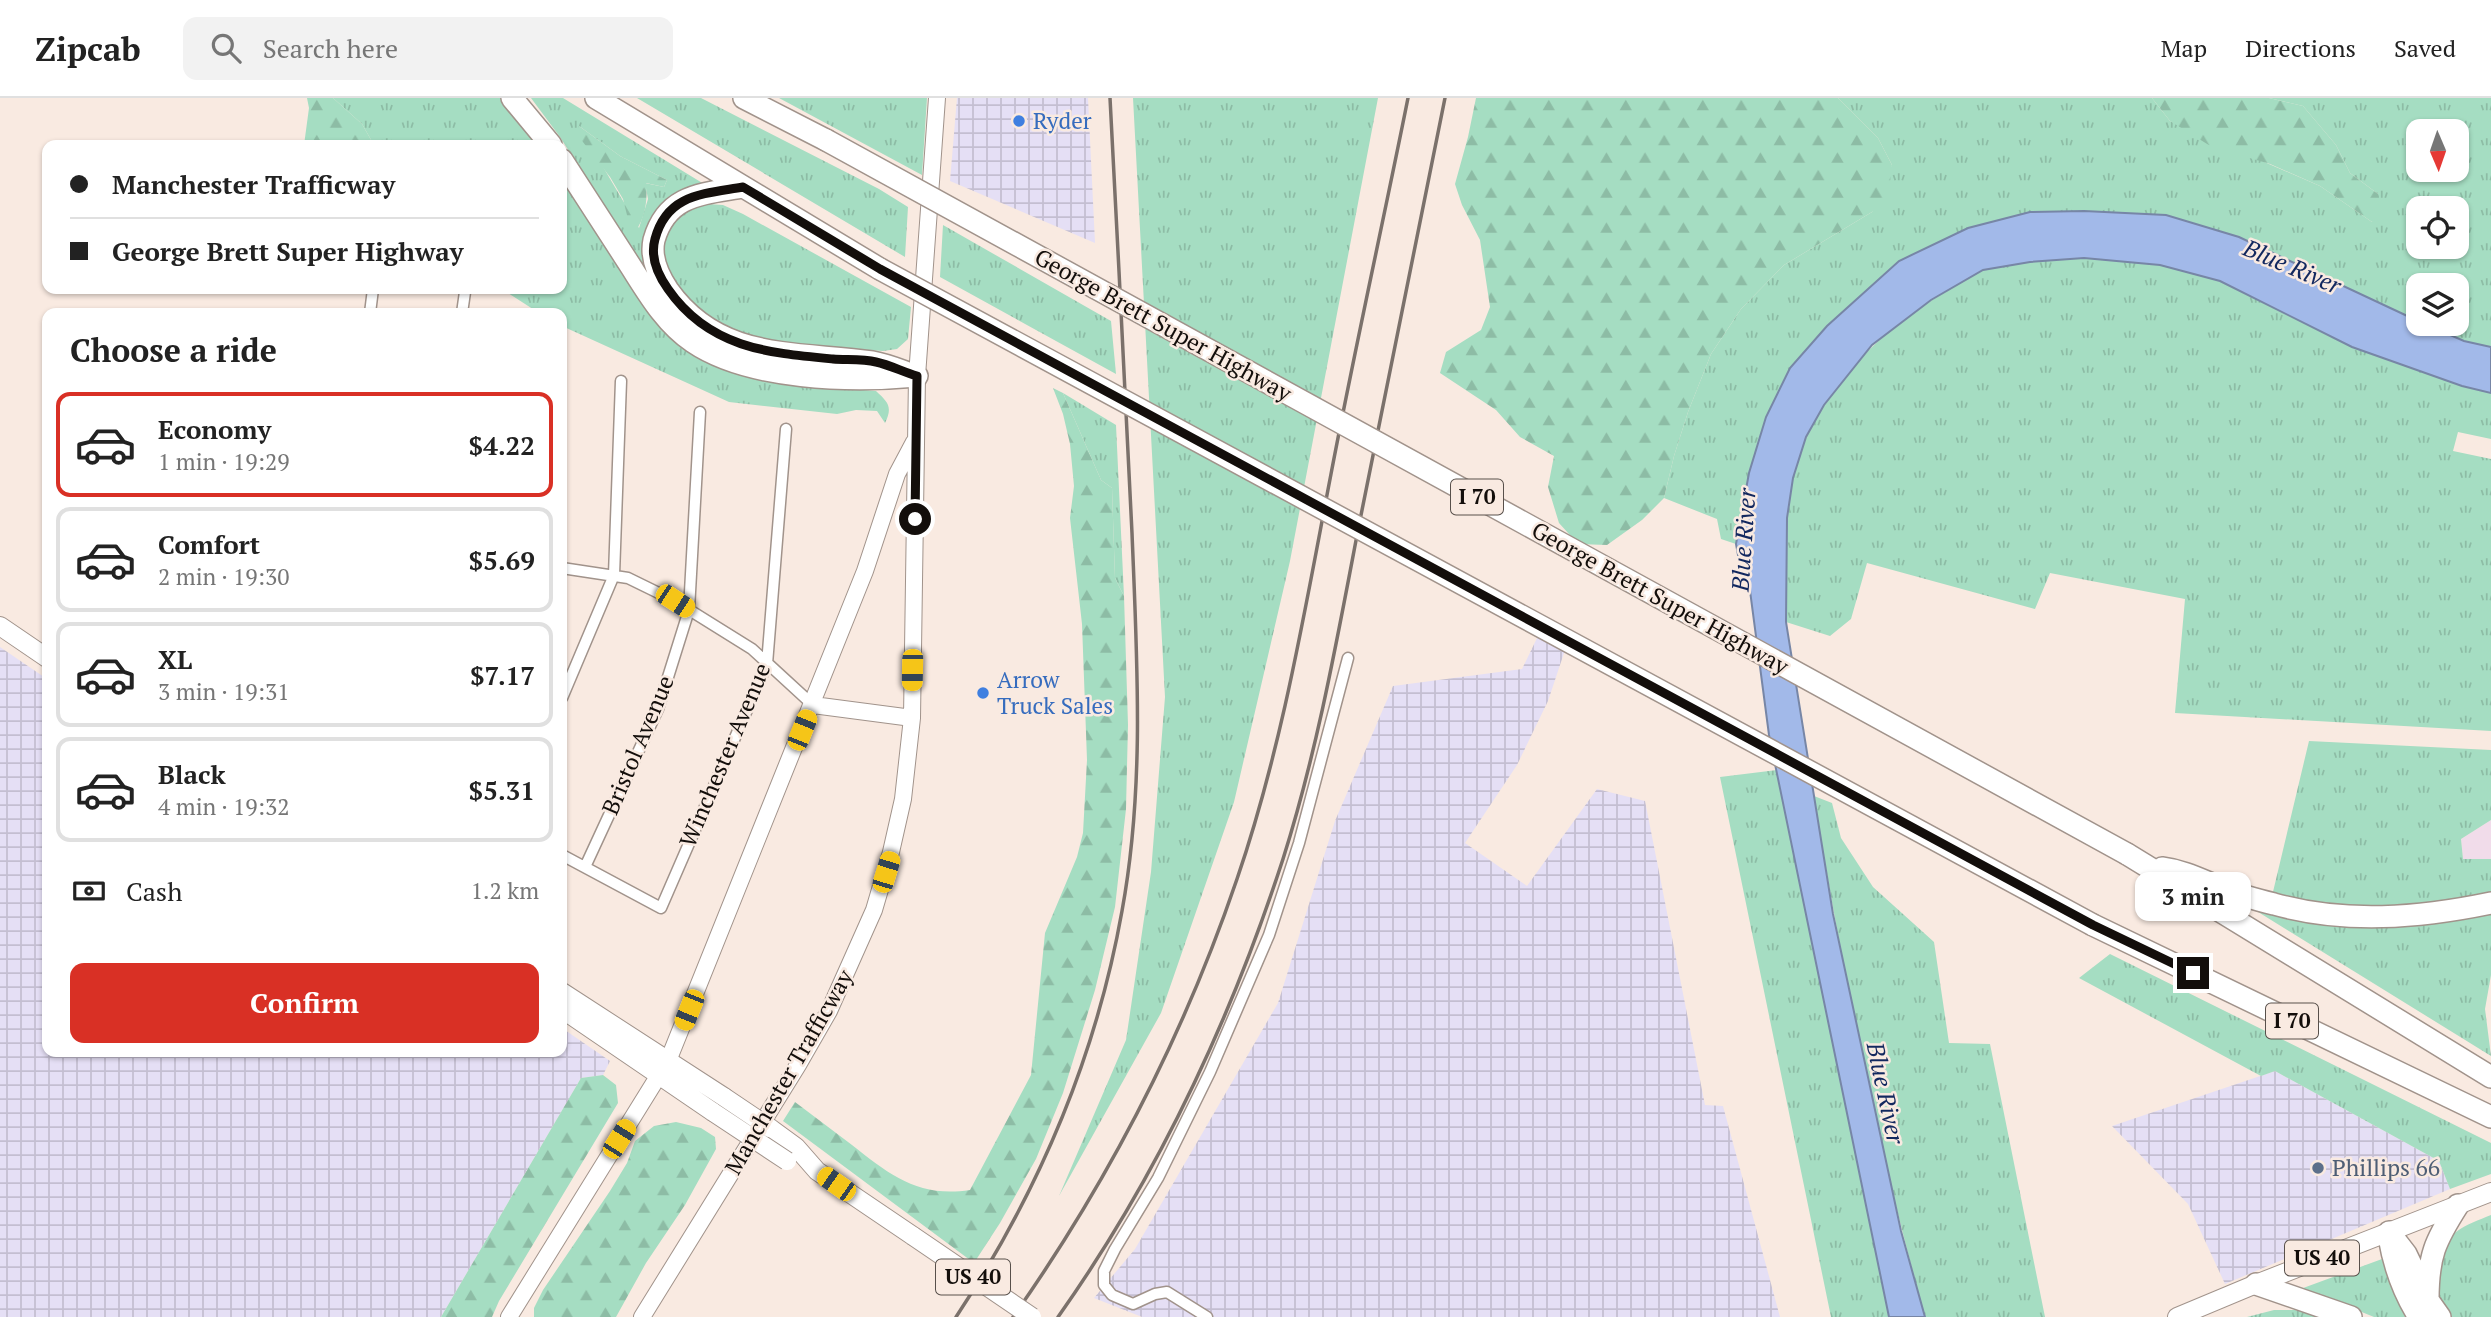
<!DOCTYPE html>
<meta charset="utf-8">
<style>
:root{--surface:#fff;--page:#f2f2f2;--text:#222;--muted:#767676;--line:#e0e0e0;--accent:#d93025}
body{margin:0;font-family:"PT Serif",serif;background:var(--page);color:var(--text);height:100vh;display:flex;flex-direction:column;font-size:26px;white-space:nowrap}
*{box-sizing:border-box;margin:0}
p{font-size:23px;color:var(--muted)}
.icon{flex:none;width:38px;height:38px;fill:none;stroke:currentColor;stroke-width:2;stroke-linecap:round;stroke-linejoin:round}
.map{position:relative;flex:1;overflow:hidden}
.side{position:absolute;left:42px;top:210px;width:525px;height:749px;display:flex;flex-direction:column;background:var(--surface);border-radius:14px;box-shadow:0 2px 5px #0004}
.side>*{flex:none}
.guide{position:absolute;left:42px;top:42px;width:525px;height:154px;border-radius:14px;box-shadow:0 2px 5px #0004;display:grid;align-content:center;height:154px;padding:0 28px;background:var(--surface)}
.needle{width:46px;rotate:178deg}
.controls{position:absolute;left:2406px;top:21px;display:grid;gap:14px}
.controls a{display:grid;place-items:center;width:63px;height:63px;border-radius:14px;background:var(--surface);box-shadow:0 2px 5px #0004;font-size:35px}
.end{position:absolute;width:32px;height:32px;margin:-16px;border:9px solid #130e0b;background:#fff;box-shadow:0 0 0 4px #fff}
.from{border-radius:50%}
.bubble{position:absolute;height:49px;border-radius:14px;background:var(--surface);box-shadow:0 2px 5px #0004;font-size:23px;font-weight:700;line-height:49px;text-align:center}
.car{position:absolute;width:21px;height:42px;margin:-21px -10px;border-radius:9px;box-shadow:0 0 5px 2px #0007;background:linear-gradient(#f5c518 24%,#345 0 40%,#f5c518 0 76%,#345 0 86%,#f5c518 0)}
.guide b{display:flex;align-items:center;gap:24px;height:66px;font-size:26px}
.guide b+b{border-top:2px solid var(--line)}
.guide i{width:18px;height:18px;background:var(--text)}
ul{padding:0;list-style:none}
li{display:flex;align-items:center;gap:21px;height:105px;margin:0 14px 10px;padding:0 14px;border:4px solid var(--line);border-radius:14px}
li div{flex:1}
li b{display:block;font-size:26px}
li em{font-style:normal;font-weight:700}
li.on{border-color:var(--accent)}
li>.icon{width:63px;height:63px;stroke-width:1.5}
h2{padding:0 28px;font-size:32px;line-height:84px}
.pay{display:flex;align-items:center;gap:18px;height:77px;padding:0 28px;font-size:26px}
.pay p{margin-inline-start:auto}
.button{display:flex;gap:14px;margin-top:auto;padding:14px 28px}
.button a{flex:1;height:80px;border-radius:14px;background:var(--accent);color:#fff;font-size:28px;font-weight:700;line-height:80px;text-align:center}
header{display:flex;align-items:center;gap:42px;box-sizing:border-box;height:98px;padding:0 35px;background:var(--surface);border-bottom:2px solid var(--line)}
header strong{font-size:33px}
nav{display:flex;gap:38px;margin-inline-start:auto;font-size:24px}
.search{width:490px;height:63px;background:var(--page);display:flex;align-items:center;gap:18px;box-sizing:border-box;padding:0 24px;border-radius:14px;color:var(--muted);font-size:26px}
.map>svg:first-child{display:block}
.commercial{fill:#f1dcea}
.industrial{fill:url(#industrial-grid)}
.grass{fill:url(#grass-tufts);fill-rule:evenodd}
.forest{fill:url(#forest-firs)}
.water{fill:#a2b9e9;stroke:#7786a6;stroke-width:2}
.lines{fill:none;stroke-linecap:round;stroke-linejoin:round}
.minor-casing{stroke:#a1938b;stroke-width:13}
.secondary-casing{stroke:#a1938b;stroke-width:18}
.primary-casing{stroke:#a1938b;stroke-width:20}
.motorway-casing{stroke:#a1938b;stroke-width:24}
.minor{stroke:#fff;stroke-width:10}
.secondary{stroke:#fff;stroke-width:16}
.primary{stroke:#fff;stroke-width:18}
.motorway{stroke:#fff;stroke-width:21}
.rail{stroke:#7b716b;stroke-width:3.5}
.primary-bridge-casing{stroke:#a1938b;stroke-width:20;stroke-linecap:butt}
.motorway-bridge-casing{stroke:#a1938b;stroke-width:24;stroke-linecap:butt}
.primary-bridge{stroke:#fff;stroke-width:18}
.motorway-bridge{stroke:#fff;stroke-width:21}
.route{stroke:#130e0b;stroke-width:9}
.shop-dot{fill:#3f7fe0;stroke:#f9eae1;stroke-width:2.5}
.service-dot{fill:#5c6f8a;stroke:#f9eae1;stroke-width:2.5}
.labels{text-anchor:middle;stroke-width:5;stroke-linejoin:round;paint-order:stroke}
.shield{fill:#f9eae1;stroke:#58504b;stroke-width:2}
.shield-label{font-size:21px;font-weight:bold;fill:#130e0b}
.shop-label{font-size:23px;fill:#366cbe;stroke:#f9eae1;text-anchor:start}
.street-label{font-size:23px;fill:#130e0b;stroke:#f9eae1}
.service-label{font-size:23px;fill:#4e5e75;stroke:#f9eae1;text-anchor:start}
.water-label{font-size:24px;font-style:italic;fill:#12285f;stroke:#f9eae1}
</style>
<header>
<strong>Zipcab</strong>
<div class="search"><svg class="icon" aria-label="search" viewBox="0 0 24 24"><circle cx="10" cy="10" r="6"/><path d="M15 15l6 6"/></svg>Search here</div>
<nav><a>Map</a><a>Directions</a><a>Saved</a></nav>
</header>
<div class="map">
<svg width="2491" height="1219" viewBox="0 0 2491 1219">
<defs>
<pattern id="industrial-grid" width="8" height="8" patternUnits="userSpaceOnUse" patternTransform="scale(1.75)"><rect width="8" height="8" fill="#e5dff5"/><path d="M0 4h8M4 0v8" fill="none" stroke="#c4bed1"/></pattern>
<pattern id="grass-tufts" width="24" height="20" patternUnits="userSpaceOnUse" patternTransform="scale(1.75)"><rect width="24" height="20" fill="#a5ddc2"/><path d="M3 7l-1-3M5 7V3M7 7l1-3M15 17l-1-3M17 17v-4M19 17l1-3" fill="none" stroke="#8dbca5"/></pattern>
<pattern id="forest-firs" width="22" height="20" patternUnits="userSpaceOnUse" patternTransform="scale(1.75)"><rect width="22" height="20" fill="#a5ddc2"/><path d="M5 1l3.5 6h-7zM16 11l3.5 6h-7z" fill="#8dbca5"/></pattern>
</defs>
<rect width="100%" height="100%" fill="#f9eae1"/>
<path class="commercial" d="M2491,722V761H2463L2461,741Z"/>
<path class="industrial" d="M957,0H1088L1095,145L950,83Z
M1538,538L1565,552L1548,603L1517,667L1465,745L1527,788L1597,691L1645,703L1705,1007L1723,1008L1780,1219H1142L1094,1200L1135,1151L1278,905L1335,723L1393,588L1522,571Z
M0,549L47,581V954H562V930L610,963L603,977L581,980L441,1219H0Z
M2275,973L2439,1063L2450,1091L2225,1186L2188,1106L2112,1028Z"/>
<path class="grass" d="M333,0H504L541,47H374L362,26Z
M531,0H563L704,86C693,89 681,92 672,98C650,113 640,155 649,179L560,39ZM579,28L620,58L667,82L664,89L645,85L648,101L639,130Z
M637,0H701L879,91L908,109L905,159Z
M779,0H927L922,77Z
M1133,0H1378L1290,463L1234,704L1161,915L1059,1098L1126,942L1151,774L1165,599Z
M1838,0H2152L2170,23L2320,88L2372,124L2378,96L2350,75L2336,47L2303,8L2269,0H2491V249L2464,243L2425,226H2457V187H2418V223L2333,184L2166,117L2084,113L2030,114L1899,163L1827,228L1749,375L1736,446L1721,441L1717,421L1664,400L1674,358L1688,314L1711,256L1741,211L1784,167L1872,114L1892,67L1878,40ZM2418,33H2457V72H2418ZM2418,110H2457V149H2418Z
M562,78L645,209L662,230L729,272L751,280L778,285L876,293C888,304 893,309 885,325L877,313L856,312L837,316L729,304L562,228V215H539L502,191H562Z
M708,106L723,107L743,116L911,209L908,241L897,251L883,253C807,247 726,254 675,186C665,171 659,152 666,135C673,117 689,108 708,106Z
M943,127L1111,223L1116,276L940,179Z
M2084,160L2160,167L2220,183L2352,249L2462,288L2491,295V341L2458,334L2453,353L2491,361V633L2175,615L2185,501L2050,475L2035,511L1867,465L1851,521L1830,538L1786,524C1787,476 1782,427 1793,380C1812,297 1880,231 1952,190C1962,184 1973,175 1984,172C2016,162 2052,162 2084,160Z
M1063,295L1116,327L1124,498L1115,480L1112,390L1101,382Z
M2309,643L2491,652V722L2461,741L2463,761H2491V795L2423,809L2321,807L2272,798Z
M1777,672L1889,1219H1831L1720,679Z
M1814,698L1832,705L1841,740L1873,789L1934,844L1949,945L1990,946L2045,1219H1925C1878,1048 1842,873 1814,698Z
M2242,804L2291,816L2491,812V877L2485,911L2491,958Z
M2110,856L2491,1045V1076L2450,1091L2439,1063L2275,973L2261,978L2079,880Z
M2491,1117V1219H2452C2435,1198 2435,1182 2443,1157C2446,1148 2448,1140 2456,1134C2466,1126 2479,1122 2491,1117Z
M2382,1161L2405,1219H2374L2332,1202L2295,1193Z
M2274,1212H2295L2325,1219H2247Z"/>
<path class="forest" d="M307,0H333L362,26L374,47H304L309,10Z
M1476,0H1838L1878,40L1892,67L1889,93L1872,114L1784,167L1741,211L1711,256L1688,314L1674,358L1664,400L1642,422L1607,447L1578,446L1559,425L1548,389L1554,358L1520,339L1496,312L1440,275L1446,254L1481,232L1490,209L1480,142L1462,107L1455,86L1468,39Z
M2152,0H2269L2303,8L2336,47L2350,75L2378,96L2382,116L2372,124L2320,88L2270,66L2212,49L2170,23Z
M579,28L620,58L667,82L664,89L646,85C648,102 645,124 632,137L623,101L610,79L576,35Z
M1053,290L1063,295L1101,382L1112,390L1115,480L1124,498L1128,627L1126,711L1115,809L1095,892L1063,995L1036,1061L1000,1125L974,1165L783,1023L795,1004C814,1018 833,1033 852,1047C890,1077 919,1100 970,1092L1031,977L1045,835L1077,759L1083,735L1087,662L1082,526L1070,420L1074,388L1070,346L1063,316Z
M603,977L616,987L618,1005L499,1203L492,1219H441L581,980Z
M676,1024L701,1030L715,1039L716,1051L685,1107L646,1165L616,1219H534V1210L543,1192L610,1093L627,1065L635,1043L654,1028Z"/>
<path class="water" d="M2084,113L2166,117L2239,139L2418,223V226H2425L2464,243L2491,249V295L2462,288L2352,249L2220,183L2160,167L2084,160L2030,164L1983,172L1931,202L1872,247L1824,307L1806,339L1793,380L1787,420L1786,524L1833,816L1901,1133L1925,1219H1889L1769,637L1749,485L1740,468L1736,446L1749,375L1766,319L1790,270L1827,228L1899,163L1968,130L2030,114Z"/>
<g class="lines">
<defs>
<path id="minor" d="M370,215L373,191
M462,215L465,194
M562,470L628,480L675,503L752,551L813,607
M562,600L614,477L621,283
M562,757L661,810L767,566L786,331
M585,769L658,611L689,512L700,314
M1207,1219L1167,1194L1155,1196L1133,1206L1112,1197L1104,1187V1173L1115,1151L1158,1080L1210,974L1269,837L1299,745L1348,560"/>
<path id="secondary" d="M813,607L912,620
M668,963L865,473L897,376L914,344
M509,1219L659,977
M642,1219L798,967L829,913L874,812L891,754L903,701L912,620L917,278L937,0"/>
<path id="primary" d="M0,528L47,560
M562,894L724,999
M562,911L713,1014
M770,1030L796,1049L817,1073L913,1138
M2177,1219L2256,1186L2491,1094"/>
<path id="motorway" d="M512,0L551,47
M596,0L880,171
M744,0L826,42
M562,62C583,95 605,128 626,161C645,190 663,224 693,244C749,282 851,284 917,278
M743,89C703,96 667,96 654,142C650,160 658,177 668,192C719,264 796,253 872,264C884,266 897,271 908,275
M2127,756L2491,979
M2162,770C2186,773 2205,784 2227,792C2242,798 2258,802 2274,806C2345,826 2419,820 2491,805
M2093,827L2491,1019
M2389,1134L2406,1156L2428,1202L2440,1219
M2389,1139C2394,1168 2403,1194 2419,1219
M2256,1186L2351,1219
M2428,1202C2428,1158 2435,1143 2458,1107"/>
</defs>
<use href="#minor" class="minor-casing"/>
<use href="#secondary" class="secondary-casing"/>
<use href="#primary" class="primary-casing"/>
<use href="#motorway" class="motorway-casing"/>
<use href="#minor" class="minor"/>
<use href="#secondary" class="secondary"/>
<use href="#primary" class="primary"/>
<use href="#motorway" class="motorway"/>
<path class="rail" d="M956,1219C1038,1095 1096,959 1122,813C1145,688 1137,561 1132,435C1126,290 1117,145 1110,0
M1013,1219C1108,1084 1184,937 1237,781C1282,650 1305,511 1331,376C1355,250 1383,125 1408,0
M1058,1219C1157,1079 1230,924 1283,761C1317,654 1337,542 1358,432C1387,288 1416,144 1445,0"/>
<defs>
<path id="primary-bridge" d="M724,999L770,1030
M713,1014L787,1063
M913,1138L1032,1219"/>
<path id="motorway-bridge" d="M826,42L2127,756
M880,171L2093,827"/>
</defs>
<use href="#primary-bridge" class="primary-bridge-casing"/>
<use href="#motorway-bridge" class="motorway-bridge-casing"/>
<use href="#primary-bridge" class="primary-bridge"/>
<use href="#motorway-bridge" class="motorway-bridge"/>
</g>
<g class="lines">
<path class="route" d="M915,421L917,278C903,274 890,267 876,264C863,261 847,262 833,261C768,255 709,250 668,191C658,177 650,159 655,141C667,96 703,96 743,89L880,171L2093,827L2193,875"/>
</g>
<g class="shop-dot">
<circle cx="1019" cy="23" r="7"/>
<circle cx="983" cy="595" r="7"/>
</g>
<circle class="service-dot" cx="2318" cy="1070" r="7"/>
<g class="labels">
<g class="shield">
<rect x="1451" y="381.5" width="52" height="35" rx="5"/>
<rect x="2266" y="905.5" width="52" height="35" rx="5"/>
<rect x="2285" y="1142.5" width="74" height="35" rx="5"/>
<rect x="936" y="1161.5" width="74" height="35" rx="5"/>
</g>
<g class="shield-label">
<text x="1477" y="406">I 70</text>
<text x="2292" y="930">I 70</text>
<text x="2322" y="1167">US 40</text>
<text x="973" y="1186">US 40</text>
</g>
<g class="shop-label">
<text x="1033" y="31">Ryder</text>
<text x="997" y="590">Arrow<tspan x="997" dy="26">Truck Sales</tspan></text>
</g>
<g class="street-label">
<text transform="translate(1163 227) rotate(29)" y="8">George Brett Super Highway</text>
<text transform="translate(1660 500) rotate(29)" y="8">George Brett Super Highway</text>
<text transform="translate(638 647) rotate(-67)" y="8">Bristol Avenue</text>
<text transform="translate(725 657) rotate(-67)" y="8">Winchester Avenue</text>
<text transform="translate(789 974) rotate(-60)" y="8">Manchester Trafficway</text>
</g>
<g class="service-label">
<text x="2332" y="1078">Phillips 66</text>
</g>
<g class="water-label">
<text transform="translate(2292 169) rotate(23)" y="8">Blue River</text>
<text transform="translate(1744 442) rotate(-86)" y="8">Blue River</text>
<text transform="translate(1885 995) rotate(78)" y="8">Blue River</text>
</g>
</g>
</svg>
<div class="controls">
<a><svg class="needle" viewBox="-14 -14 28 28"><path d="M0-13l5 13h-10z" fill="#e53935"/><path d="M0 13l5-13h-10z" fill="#767676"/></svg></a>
<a><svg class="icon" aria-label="locate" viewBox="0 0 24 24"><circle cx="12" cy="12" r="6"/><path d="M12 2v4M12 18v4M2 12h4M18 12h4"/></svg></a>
<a><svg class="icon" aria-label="layers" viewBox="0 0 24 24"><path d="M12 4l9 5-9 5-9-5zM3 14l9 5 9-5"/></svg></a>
</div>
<i class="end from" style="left:915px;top:421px"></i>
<i class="end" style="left:2193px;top:875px"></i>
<div class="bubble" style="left:2135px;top:774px;width:116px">3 min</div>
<i class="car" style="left:675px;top:503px;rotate:123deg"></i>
<i class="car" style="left:912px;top:572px;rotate:181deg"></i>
<i class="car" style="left:802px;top:632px;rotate:22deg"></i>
<i class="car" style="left:886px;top:774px;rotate:17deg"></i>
<i class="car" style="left:689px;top:912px;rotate:202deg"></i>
<i class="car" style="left:619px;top:1041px;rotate:32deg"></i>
<i class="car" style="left:836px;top:1086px;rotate:305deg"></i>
<div class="guide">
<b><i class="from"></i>Manchester Trafficway</b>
<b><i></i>George Brett Super Highway</b>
</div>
<section class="side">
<h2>Choose a ride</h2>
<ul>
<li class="on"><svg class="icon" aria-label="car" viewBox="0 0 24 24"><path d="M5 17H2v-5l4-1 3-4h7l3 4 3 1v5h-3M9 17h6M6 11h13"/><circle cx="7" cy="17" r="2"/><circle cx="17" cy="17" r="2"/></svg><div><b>Economy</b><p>1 min · 19:29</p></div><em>$4.22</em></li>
<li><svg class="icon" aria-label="car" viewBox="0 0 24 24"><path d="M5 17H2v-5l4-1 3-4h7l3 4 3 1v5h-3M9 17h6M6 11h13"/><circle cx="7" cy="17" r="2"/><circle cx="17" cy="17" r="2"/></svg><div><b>Comfort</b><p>2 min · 19:30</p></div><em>$5.69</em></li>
<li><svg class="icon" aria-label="car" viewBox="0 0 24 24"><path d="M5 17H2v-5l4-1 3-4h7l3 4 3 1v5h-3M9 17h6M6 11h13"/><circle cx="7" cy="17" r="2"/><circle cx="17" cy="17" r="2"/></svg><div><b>XL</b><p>3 min · 19:31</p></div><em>$7.17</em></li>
<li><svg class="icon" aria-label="car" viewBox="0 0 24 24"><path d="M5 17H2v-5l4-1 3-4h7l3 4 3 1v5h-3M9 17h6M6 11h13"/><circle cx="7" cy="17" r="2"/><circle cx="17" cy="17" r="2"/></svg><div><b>Black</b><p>4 min · 19:32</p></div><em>$5.31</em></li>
</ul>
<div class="pay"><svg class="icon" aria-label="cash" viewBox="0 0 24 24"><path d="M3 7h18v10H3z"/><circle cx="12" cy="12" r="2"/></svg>Cash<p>1.2 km</p></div>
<div class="button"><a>Confirm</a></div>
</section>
</div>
